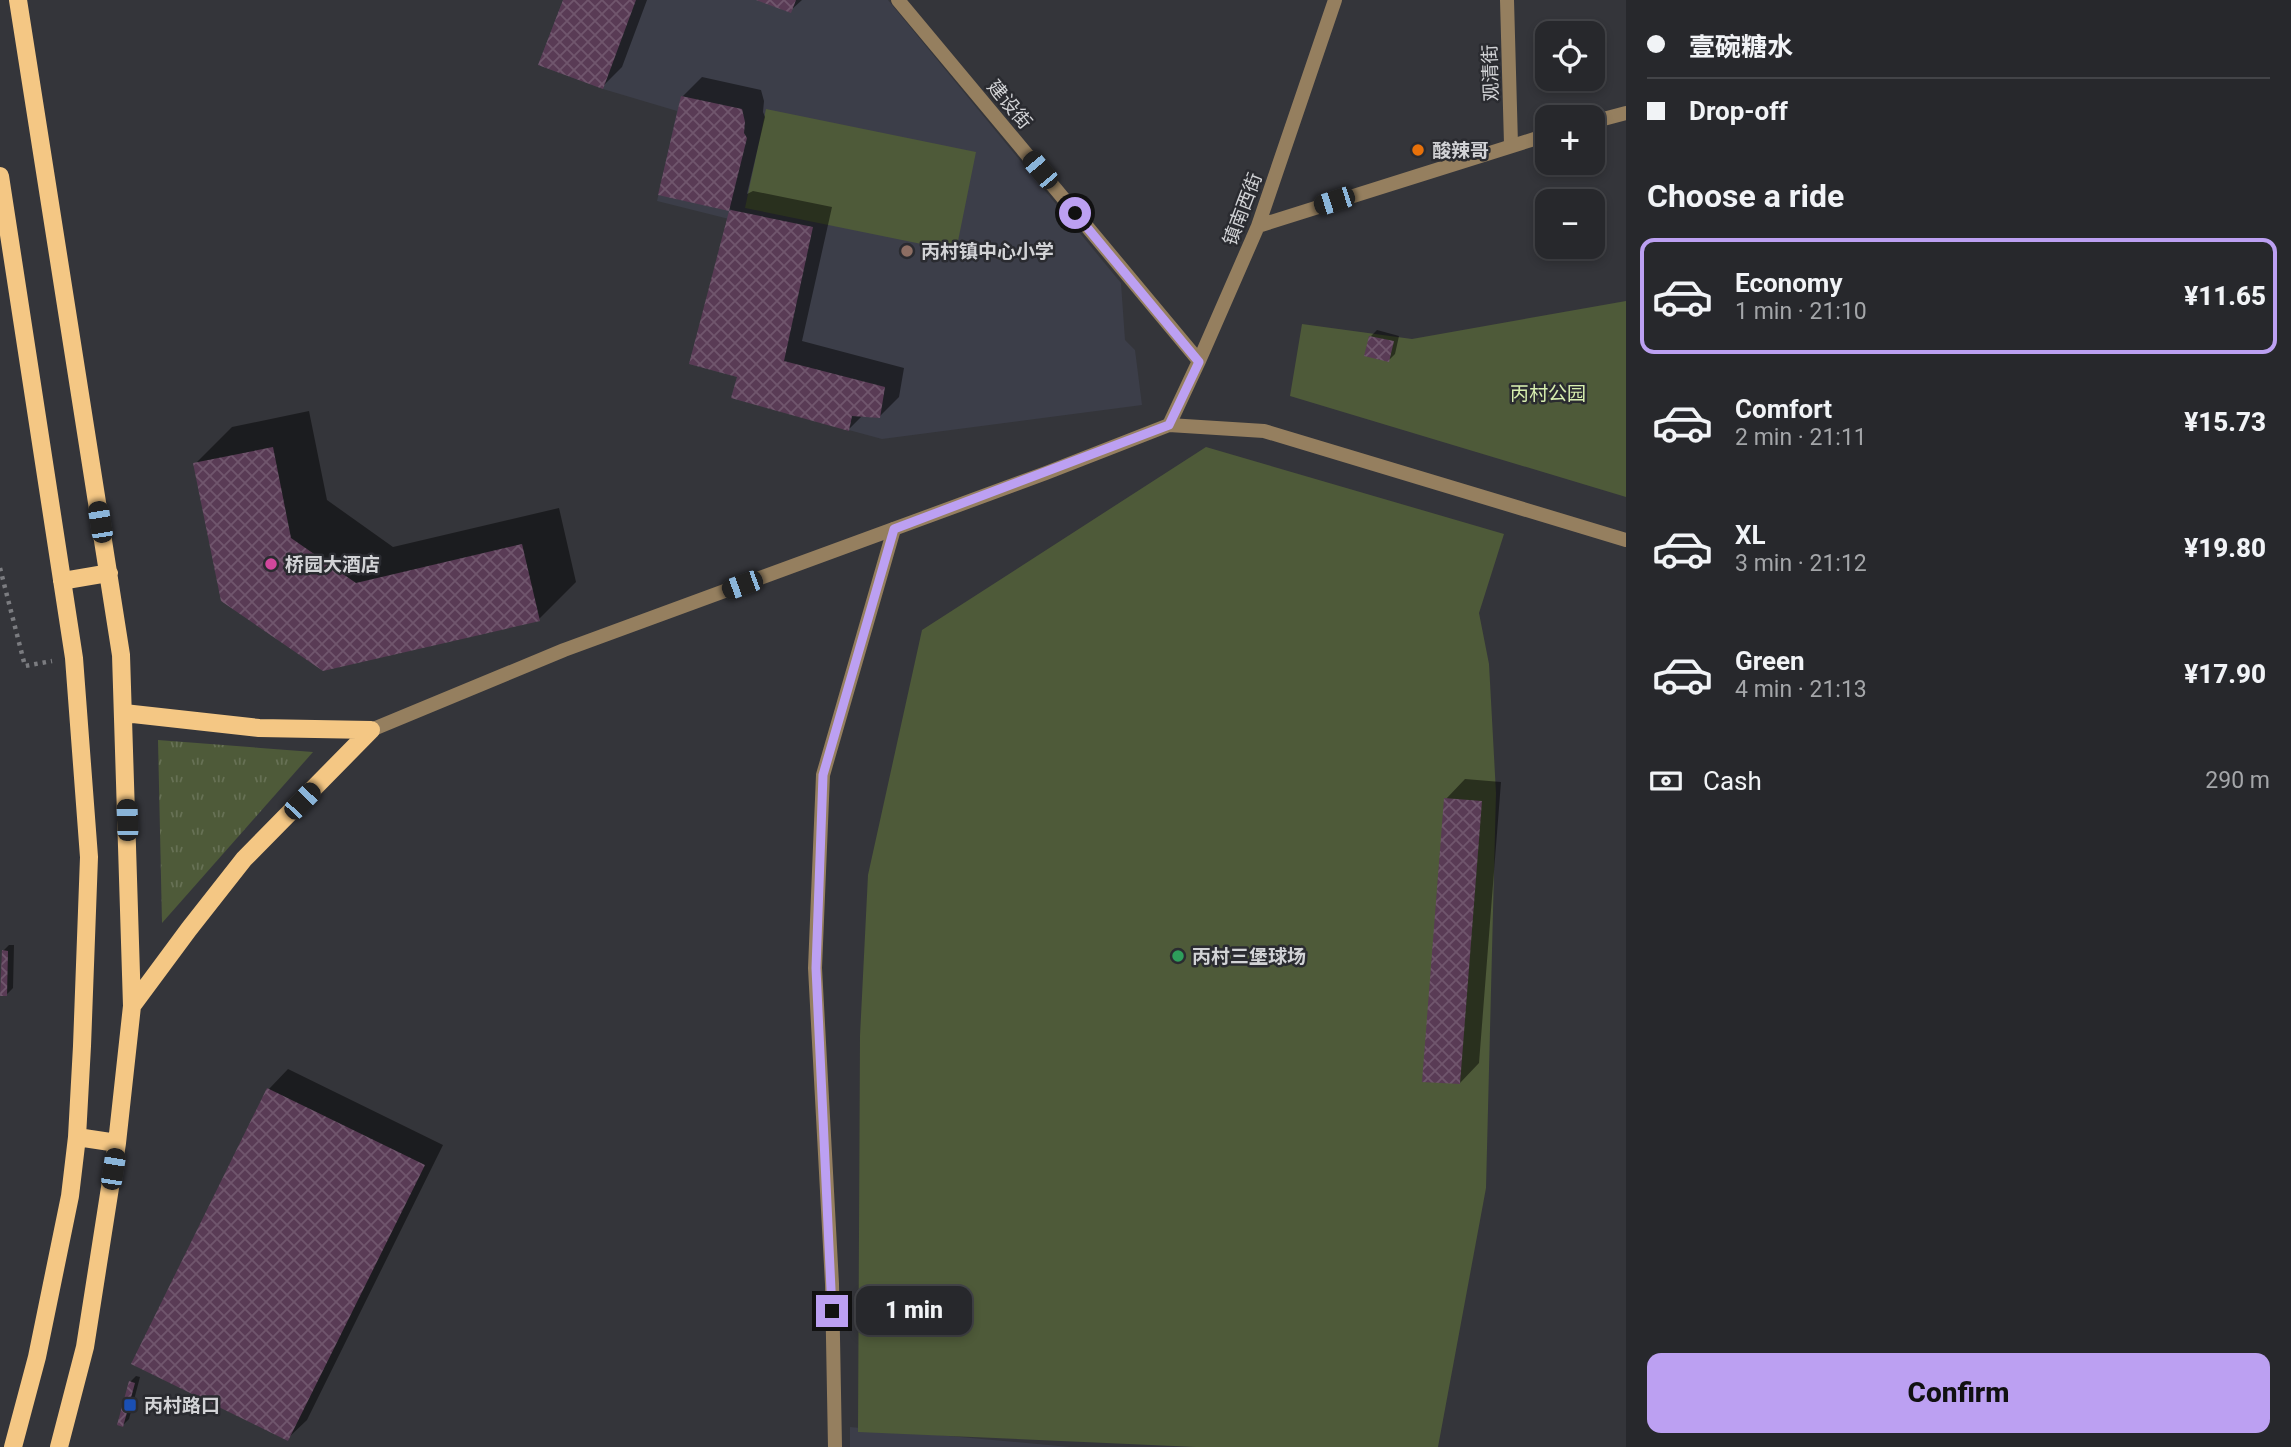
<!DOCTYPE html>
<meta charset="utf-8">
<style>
:root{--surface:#27282c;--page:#2f3034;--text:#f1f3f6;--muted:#a4a6a9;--line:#434448;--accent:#bca0f2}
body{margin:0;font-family:Roboto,"Noto Sans SC",sans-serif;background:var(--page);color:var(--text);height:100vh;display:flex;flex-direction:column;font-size:26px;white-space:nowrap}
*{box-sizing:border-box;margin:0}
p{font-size:23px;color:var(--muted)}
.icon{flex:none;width:38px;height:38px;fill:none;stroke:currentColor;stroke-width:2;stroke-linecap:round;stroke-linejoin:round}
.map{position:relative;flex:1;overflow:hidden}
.details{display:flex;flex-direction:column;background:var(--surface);width:665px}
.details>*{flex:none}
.hud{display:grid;align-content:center;height:154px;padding:0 21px;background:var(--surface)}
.tools{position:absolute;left:1535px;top:21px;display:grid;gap:14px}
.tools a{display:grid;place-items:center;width:70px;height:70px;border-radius:14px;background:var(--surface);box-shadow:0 4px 10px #0003,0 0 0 2px var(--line);font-size:35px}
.end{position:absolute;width:32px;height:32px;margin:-16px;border:9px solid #bca0f2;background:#111;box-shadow:0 0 0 4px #111}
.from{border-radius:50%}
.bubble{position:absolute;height:49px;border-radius:14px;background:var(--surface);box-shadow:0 4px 10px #0003,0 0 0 2px var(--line);font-size:23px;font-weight:800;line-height:49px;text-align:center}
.car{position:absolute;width:21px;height:42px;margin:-21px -10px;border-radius:9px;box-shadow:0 0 5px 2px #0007;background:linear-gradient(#222 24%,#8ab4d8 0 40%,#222 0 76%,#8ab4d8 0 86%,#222 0)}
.hud b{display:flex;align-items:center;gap:24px;height:66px;font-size:26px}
.hud b+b{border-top:2px solid var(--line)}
.hud i{width:18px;height:18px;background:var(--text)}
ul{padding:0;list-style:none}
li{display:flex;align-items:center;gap:21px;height:116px;margin:0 14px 10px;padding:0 7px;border:4px solid transparent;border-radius:14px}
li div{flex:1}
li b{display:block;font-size:26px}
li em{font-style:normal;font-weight:800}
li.active{border-color:var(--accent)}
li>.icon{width:63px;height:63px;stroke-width:1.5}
h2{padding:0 21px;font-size:32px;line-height:84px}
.pay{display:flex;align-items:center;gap:18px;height:77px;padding:0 21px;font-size:26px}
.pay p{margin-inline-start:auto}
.cta{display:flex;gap:14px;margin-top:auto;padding:14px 21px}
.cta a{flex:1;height:80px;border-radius:14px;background:var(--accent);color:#111;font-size:28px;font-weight:800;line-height:80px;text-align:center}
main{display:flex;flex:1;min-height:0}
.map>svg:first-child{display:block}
.built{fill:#3c3e49}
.grass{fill:url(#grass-tufts)}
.green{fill:#4e5a39}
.shadow{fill:#0007}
.building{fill:url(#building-cross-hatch)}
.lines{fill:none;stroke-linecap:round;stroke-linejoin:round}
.path{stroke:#7b7c80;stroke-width:4.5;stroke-dasharray:3.5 5;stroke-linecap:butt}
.service{stroke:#957f5f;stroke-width:14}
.minor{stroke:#957f5f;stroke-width:14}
.tertiary{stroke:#957f5f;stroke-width:14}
.primary{stroke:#f4c784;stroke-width:18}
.route{stroke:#bca0f2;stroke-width:9}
.food-dot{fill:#e8710a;stroke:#2a2b30;stroke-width:2.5}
.education-dot{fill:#8d6e63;stroke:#2a2b30;stroke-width:2.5}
.hotel-dot{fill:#d1479c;stroke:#2a2b30;stroke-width:2.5}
.leisure-dot{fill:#2e9e5b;stroke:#2a2b30;stroke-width:2.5}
.transit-dot{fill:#1a4fb4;stroke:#2a2b30;stroke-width:2.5}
.labels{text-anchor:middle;stroke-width:5;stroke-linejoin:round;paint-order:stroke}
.street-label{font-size:19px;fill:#d2d3d6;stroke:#2a2b30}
.poi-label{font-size:19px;font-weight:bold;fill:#d2d3d6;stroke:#2a2b30;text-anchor:start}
.park-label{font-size:19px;fill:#d7eeaf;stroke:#2a2b30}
</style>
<main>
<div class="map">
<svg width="1626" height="1447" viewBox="0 0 1626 1447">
<defs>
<pattern id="grass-tufts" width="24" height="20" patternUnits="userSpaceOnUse" patternTransform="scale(1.75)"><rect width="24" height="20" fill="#4e5a39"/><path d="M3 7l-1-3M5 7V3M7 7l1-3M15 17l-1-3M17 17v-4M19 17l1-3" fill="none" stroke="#677155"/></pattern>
<pattern id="building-cross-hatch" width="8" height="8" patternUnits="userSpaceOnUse" patternTransform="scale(1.75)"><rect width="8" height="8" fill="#593b55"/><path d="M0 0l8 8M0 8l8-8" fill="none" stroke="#70566d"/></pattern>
</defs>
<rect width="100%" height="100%" fill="#34353a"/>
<path class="built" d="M563,0H888L1121,283L1125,340L1135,350L1142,405L882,439L731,398L737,377L689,364L729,219L657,201L677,111L603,89L538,65Z
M850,1427L1070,1447H850Z"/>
<path class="grass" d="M158,740L313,752L162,923Z"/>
<path class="green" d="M766,109L976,152L956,251L745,208Z
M1626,301V497L1290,396L1302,324L1412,339Z
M1206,447L1504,534L1479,613L1489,664L1496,793L1486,1188L1438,1447H1196L858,1432L860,1036L868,875L922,630Z"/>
<path class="shadow" d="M565,0H647L622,67L602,87Z
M760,0H802L790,11Z
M702,77L761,90L764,101L763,112L765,117L747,194L753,191L832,207L802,341L904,368L899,397L879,417L863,415L849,429L739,376L691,363L732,210L660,193L682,97Z
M1377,330L1399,336L1395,354L1389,360L1371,336Z
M309,411L327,500L393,547L559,508L576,582L539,619L324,669L195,464L232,427Z
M1465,779L1501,782L1479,1063L1460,1083L1446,799Z
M9,945H14L13,988L7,994L3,951Z
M288,1069L443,1145L307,1420L287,1439L269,1089Z
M136,1376L140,1377L129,1419L123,1425L130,1382Z"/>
<path class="building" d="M563,0H636L603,89L538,65Z
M756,0H796L791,13Z
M681,96L742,109L745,122L744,133L747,138L729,211L731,210L813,227L784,361L885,387L880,418L852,416L849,431L731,398L737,377L689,364L729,211L658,195Z
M1369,336L1394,341L1389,362L1364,356Z
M273,447L291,538L356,583L522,544L540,621L323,671L221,601L193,463Z
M1444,798L1482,801L1460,1084L1422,1082Z
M2,950L8,951L7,996H0Z
M267,1088L425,1165L288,1441L131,1364Z
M129,1381L135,1383L123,1427L117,1425Z"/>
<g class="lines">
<path class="path" d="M0,568L25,666L52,661"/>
<path class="service" d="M1507,0L1511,144"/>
<path class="minor" d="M898,0L1199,361
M1592,122L1626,113
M1258,226L1547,135
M1169,425L1199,361L1258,226L1335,0
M835,1447L832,1284L815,968L823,775L894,529"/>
<path class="tertiary" d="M371,730L564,650L1046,473L1169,425L1264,431L1626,540"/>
<path class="primary" d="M18,0L121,655L132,1006L117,1143L85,1347L59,1447
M0,176L74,658L89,857L82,1046L77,1137L70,1196L37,1357L13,1447
M62,581L109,573
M124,713L259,728L371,730
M132,1006L189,929L244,859L371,730
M77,1137L117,1143"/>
</g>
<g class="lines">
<path class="route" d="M832,1311L816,968L823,775L894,529L1169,425L1199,362L1075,213"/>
</g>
<circle class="food-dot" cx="1418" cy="150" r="7"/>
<circle class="education-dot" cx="907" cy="251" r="7"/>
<circle class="hotel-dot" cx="271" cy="564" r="7"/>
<circle class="leisure-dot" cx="1178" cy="956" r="7"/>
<rect class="transit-dot" x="123" y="1398" width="14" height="14" rx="3.5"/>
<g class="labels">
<g class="street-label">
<text transform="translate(1490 73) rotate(-92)" y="7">观清街</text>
<text transform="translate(1010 104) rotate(50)" y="7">建设街</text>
<text transform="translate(1242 209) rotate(-69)" y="7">镇南西街</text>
</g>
<g class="poi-label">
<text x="1432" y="157">酸辣哥</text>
<text x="921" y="258">丙村镇中心小学</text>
<text x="285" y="571">桥园大酒店</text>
<text x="1192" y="963">丙村三堡球场</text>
<text x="144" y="1412">丙村路口</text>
</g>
<g class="park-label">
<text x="1548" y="400">丙村公园</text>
</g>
</g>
</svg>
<div class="tools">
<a><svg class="icon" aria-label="locate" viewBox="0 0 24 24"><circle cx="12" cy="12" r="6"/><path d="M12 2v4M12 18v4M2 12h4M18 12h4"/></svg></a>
<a>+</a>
<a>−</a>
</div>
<i class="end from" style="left:1075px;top:213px"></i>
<i class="end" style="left:832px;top:1311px"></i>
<div class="bubble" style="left:856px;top:1286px;width:116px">1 min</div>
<i class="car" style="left:1040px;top:170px;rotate:320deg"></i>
<i class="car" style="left:1334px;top:201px;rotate:252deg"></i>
<i class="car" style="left:100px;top:522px;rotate:351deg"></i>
<i class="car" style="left:742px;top:585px;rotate:250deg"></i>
<i class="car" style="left:302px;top:801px;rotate:44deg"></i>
<i class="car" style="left:127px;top:820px;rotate:358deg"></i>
<i class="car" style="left:113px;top:1169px;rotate:9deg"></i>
</div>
<section class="details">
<div class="hud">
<b><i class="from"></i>壹碗糖水</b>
<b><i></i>Drop-off</b>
</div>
<h2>Choose a ride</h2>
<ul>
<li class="active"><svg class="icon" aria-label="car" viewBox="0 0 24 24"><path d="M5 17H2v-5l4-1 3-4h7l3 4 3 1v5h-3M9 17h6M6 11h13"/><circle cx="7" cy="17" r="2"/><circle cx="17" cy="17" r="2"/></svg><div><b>Economy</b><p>1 min · 21:10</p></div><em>¥11.65</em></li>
<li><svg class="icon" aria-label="car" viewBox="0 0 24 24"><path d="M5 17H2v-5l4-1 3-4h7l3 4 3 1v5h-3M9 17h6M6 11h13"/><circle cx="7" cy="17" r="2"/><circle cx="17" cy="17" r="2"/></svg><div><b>Comfort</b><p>2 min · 21:11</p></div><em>¥15.73</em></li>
<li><svg class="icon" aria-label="car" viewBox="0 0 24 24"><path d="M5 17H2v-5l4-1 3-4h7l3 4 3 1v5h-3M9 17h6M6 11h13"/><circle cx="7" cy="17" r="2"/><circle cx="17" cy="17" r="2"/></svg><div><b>XL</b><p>3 min · 21:12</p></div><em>¥19.80</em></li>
<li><svg class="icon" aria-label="car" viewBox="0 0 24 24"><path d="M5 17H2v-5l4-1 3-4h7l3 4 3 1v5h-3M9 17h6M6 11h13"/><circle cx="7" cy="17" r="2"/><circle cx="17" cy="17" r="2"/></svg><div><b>Green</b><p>4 min · 21:13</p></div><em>¥17.90</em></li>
</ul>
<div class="pay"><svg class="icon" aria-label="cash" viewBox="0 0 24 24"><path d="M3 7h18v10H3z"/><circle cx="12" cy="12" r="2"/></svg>Cash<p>290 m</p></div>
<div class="cta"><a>Confirm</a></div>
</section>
</main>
